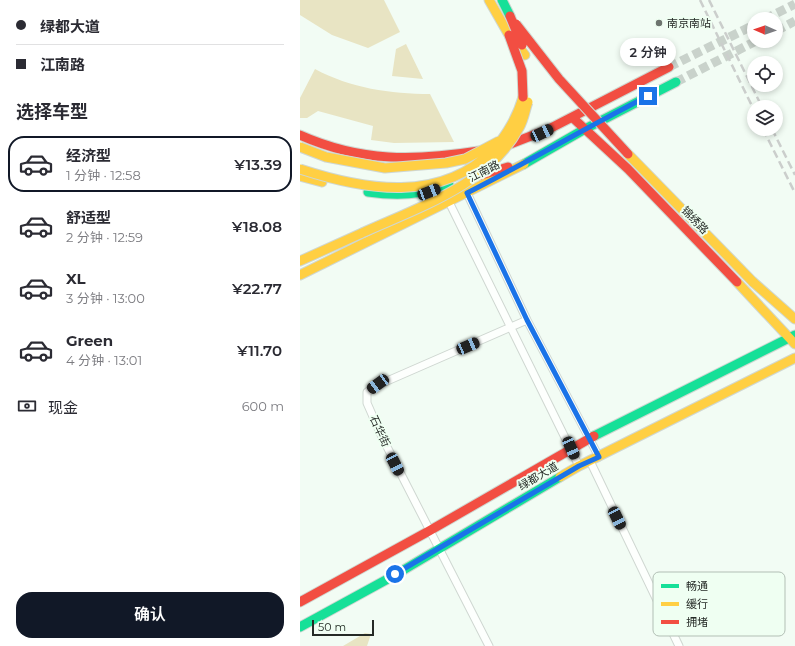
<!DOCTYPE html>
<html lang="zh">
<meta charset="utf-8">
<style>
:root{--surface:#fff;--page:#f2f2f3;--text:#2b2b33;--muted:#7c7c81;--line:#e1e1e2;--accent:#111827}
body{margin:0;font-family:Montserrat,"Noto Sans SC",sans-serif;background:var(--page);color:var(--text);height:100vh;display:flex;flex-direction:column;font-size:15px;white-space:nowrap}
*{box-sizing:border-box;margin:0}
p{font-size:13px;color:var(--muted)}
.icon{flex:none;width:22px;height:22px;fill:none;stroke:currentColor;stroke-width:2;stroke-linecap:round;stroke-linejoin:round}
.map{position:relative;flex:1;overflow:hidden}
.sheet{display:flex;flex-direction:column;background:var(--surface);width:300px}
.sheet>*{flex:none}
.top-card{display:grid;align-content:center;height:88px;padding:0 16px;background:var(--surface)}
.needle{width:26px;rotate:272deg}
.fabs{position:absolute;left:447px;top:12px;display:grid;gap:8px}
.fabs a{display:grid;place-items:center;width:36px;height:36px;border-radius:50%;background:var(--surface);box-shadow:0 2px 6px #0003;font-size:20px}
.scale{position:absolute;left:12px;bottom:10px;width:62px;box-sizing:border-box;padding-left:4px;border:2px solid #252a26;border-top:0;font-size:11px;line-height:14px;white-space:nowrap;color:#252a26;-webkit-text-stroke:3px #effff2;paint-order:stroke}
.end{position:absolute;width:18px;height:18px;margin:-9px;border:5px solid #1a73e8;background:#fff;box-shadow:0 0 0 2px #fff}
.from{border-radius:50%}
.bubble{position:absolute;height:28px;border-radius:14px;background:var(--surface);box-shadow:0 2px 6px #0003;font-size:13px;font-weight:600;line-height:28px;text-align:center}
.car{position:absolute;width:12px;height:24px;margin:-12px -6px;border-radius:5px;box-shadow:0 0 3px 1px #0007;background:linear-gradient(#222 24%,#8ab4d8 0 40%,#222 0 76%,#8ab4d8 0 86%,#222 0)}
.top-card b{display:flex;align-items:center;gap:14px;height:38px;font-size:15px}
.top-card b+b{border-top:1px solid var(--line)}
.top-card i{width:10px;height:10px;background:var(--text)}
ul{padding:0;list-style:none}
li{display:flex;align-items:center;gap:12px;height:56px;margin:0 8px 6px;padding:0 8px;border:2px solid transparent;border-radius:16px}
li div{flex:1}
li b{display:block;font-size:15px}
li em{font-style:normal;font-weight:600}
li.current{border-color:var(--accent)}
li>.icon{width:36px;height:36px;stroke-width:1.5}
h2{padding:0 16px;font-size:18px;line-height:48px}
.pay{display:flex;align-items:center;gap:10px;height:44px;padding:0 16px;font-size:15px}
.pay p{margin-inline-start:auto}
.primary-button{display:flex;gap:8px;margin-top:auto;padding:8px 16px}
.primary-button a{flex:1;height:46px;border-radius:16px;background:var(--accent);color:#fff;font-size:16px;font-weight:600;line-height:46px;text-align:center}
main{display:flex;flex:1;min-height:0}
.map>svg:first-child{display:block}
.green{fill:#e8e4c3}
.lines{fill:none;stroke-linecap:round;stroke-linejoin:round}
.secondary-tunnel{stroke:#c9d2cb;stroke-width:9;stroke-dasharray:9 4.5;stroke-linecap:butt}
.street-casing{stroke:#cfd7d1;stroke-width:9}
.fast-casing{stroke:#cfd7d1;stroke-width:11}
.slow-casing{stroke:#cfd7d1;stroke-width:11}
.jam-casing{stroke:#cfd7d1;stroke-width:11}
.street{stroke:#fdfffd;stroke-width:7}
.fast{stroke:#16e098;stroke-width:9}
.slow{stroke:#ffcf43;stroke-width:9}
.jam{stroke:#f24e42;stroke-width:9}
.rail{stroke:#cbcecc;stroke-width:2.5;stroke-dasharray:8 4;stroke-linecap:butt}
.slow-bridge-casing{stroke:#cfd7d1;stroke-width:11;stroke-linecap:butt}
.jam-bridge-casing{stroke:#cfd7d1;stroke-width:11;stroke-linecap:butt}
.slow-bridge{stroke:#ffcf43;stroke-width:9}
.jam-bridge{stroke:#f24e42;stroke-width:9}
.route{stroke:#1a73e8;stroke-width:5}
.poi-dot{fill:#6d746e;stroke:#effff2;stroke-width:1.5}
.labels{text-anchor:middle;stroke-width:4;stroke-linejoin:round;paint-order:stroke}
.poi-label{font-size:11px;fill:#252a26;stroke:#effff2;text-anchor:start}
.street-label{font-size:11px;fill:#252a26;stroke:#effff2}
.key{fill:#effff2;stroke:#b2bfb5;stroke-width:1}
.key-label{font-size:11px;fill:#252a26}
</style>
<main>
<section class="sheet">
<div class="top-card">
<b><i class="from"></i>绿都大道</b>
<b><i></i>江南路</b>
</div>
<h2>选择车型</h2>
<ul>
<li class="current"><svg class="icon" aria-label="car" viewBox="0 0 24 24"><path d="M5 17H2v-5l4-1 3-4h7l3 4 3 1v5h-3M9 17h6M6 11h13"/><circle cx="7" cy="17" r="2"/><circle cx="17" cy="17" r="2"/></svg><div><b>经济型</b><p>1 分钟 · 12:58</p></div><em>¥13.39</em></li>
<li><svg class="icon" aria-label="car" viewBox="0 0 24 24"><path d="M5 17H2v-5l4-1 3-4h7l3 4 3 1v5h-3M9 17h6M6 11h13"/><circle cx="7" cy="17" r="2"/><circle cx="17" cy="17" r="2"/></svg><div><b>舒适型</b><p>2 分钟 · 12:59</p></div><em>¥18.08</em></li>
<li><svg class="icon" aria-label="car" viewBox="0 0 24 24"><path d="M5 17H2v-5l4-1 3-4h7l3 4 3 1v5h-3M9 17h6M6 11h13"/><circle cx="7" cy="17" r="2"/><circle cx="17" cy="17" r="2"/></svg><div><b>XL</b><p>3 分钟 · 13:00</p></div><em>¥22.77</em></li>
<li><svg class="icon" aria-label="car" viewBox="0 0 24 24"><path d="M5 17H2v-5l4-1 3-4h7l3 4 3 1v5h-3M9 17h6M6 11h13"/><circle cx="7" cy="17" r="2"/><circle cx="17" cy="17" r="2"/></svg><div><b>Green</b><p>4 分钟 · 13:01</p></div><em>¥11.70</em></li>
</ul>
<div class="pay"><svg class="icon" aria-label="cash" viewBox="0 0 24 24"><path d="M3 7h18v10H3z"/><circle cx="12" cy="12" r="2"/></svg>现金<p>600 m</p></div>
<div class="primary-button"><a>确认</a></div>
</section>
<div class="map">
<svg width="495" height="646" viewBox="0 0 495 646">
<rect width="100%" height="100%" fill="#f2fcf4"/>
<path class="green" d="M0,0H84L100,32L68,48L32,35L0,15Z
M106,44L123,79L92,76L96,49Z
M15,69C50,88 91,94 130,94L154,142L94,143L71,140L73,126L18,111L7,118H0V98Z
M65,633L71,634L67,646H43Z"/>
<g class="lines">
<path class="secondary-tunnel" d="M465,19L495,4
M476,31L495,21
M369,67L454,25
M376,82L456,41"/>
<defs>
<path id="street" d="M167,193L227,320L299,457
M149,202L279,466
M290,461L379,646
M189,646L82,437L67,403V392L78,385L227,320"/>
<path id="fast" d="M202,0L210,16
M224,164L285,129L376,82
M68,192C97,196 121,195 149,185
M294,436L495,335
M0,627L95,575L260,477"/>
<path id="slow" d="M189,0L209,35
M212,38L225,55
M0,176L22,182
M0,261L62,233
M0,275L224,164
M437,282L495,344
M453,282L495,319
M260,477L279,466L495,358"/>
<path id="jam" d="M273,118L328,169L437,282
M0,135C61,162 114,161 179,151
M205,146L249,129L369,67
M178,176L208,167
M0,602L129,531L294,436"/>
</defs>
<use href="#street" class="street-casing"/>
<use href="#fast" class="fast-casing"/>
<use href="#slow" class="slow-casing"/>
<use href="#jam" class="jam-casing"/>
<use href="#street" class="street"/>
<use href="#fast" class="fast"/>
<use href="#slow" class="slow"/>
<use href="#jam" class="jam"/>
<path class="rail" d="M400,0L454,110
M409,0L462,107
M463,129L495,193
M472,129L495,175"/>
<defs>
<path id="slow-bridge" d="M0,147L26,157L85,168L146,163L165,159L199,141
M328,154L453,282
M0,169C64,190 141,204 194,149C207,135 218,115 223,97
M62,233C117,208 189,185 219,128C224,120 225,110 228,102"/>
<path id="jam-bridge" d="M210,16L222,45
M216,24L259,79L328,154
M209,35L222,71L223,97"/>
</defs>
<use href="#slow-bridge" class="slow-bridge-casing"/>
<use href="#jam-bridge" class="jam-bridge-casing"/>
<use href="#slow-bridge" class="slow-bridge"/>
<use href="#jam-bridge" class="jam-bridge"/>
</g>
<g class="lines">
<path class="route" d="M95,574L279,466L299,457L227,320L167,193C228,162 287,127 348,96"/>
</g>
<circle class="poi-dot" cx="359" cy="23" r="4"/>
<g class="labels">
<g class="poi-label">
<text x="367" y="27">南京南站</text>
</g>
<g class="street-label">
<text transform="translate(184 171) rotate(-27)" y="4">江南路</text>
<text transform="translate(395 220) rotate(46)" y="4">锦绣路</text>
<text transform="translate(80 431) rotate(65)" y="4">石华街</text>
<text transform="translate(238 476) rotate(-30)" y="4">绿都大道</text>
</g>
</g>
<rect x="353" y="572" width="132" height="64" rx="6" class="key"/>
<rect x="361" y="584" width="18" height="4" fill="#16e098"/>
<rect x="361" y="602" width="18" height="4" fill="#ffcf43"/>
<rect x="361" y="620" width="18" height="4" fill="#f24e42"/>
<g class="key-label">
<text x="386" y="590">畅通</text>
<text x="386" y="608">缓行</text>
<text x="386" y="626">拥堵</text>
</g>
</svg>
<div class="fabs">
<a><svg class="needle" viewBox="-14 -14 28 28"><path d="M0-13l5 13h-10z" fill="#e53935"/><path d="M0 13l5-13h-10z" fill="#7c7c81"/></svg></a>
<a><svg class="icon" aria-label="locate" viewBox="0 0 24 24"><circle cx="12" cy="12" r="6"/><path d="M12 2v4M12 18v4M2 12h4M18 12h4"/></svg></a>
<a><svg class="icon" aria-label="layers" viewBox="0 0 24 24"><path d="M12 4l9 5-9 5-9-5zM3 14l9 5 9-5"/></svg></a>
</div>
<div class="scale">50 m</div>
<i class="end from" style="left:95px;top:574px"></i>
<i class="end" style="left:348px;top:96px"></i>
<div class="bubble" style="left:320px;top:38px;width:56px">2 分钟</div>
<i class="car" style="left:242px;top:133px;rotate:65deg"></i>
<i class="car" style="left:129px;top:192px;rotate:69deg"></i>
<i class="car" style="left:168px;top:346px;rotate:67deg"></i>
<i class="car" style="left:78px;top:384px;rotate:234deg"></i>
<i class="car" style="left:271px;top:448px;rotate:156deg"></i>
<i class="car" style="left:95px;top:464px;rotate:153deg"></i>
<i class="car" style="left:317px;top:518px;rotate:154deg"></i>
</div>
</main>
